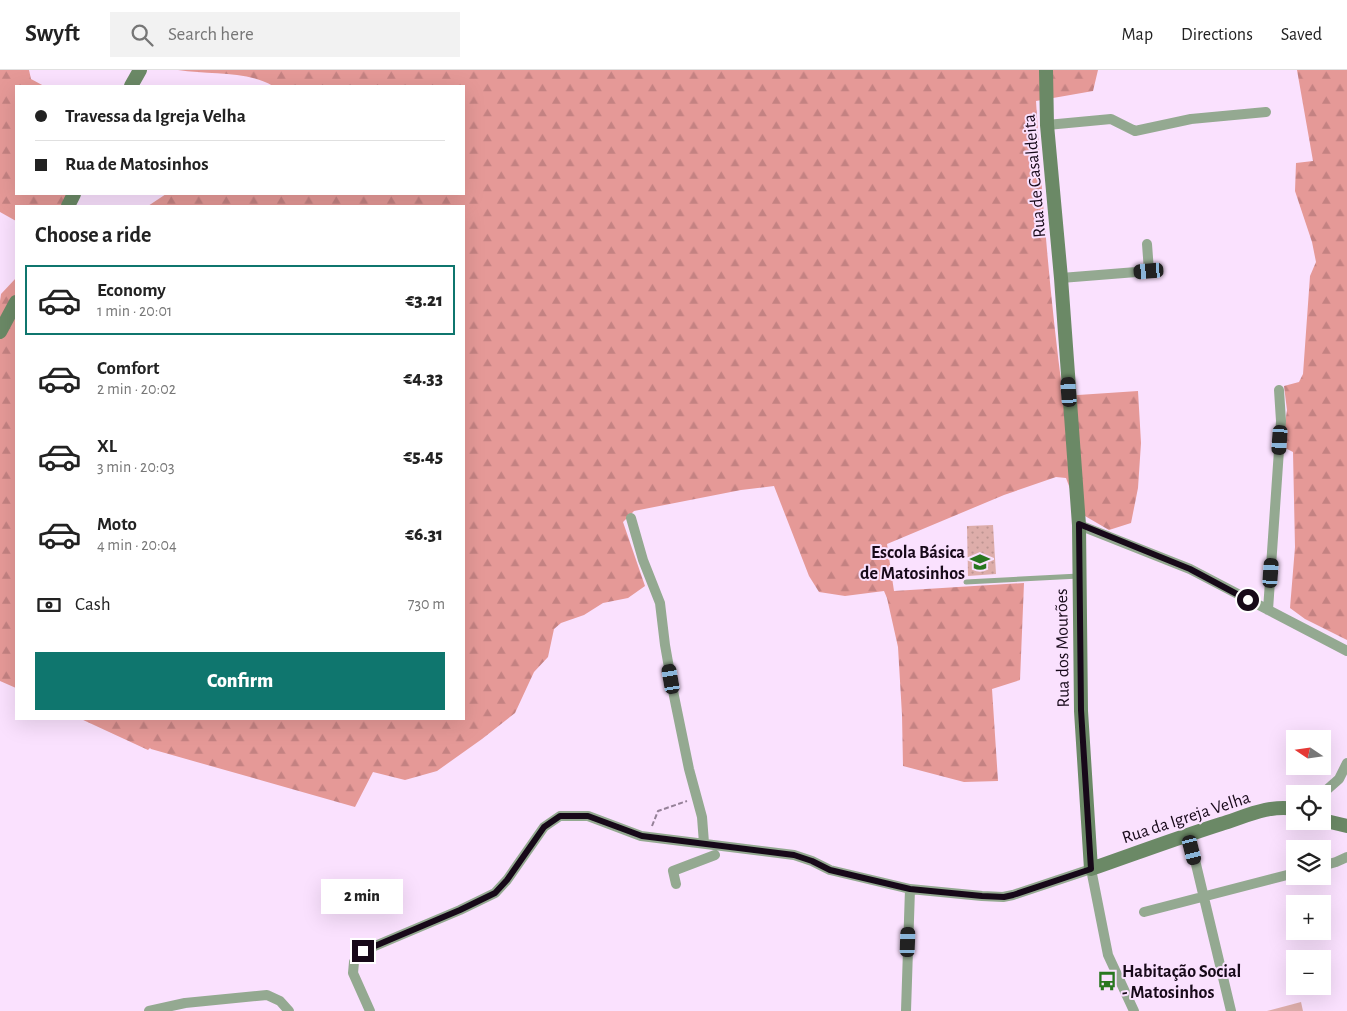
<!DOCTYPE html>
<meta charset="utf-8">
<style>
:root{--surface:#fff;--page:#f2f2f2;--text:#222;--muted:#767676;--line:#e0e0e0;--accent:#0f766e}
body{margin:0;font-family:"Alegreya Sans",sans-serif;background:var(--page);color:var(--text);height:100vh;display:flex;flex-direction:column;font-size:19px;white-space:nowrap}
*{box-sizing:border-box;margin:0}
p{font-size:16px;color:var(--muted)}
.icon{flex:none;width:28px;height:28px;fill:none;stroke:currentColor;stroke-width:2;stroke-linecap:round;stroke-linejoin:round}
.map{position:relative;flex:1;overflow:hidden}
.details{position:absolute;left:15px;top:135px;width:450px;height:515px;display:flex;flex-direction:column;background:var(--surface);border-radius:0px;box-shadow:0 5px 20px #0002}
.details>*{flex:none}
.top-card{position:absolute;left:15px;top:15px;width:450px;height:110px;border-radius:0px;box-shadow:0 5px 20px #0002;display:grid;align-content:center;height:110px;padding:0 20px;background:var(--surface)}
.needle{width:32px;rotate:283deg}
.fabs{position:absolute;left:1286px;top:660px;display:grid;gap:10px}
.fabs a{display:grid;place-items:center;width:45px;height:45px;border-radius:0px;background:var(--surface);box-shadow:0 5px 20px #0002;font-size:25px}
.end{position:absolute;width:22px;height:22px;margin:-11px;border:6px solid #170919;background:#fff;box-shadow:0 0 0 2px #fff}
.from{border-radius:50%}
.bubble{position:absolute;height:35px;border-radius:0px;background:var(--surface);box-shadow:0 5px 20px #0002;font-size:16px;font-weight:800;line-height:35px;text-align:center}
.car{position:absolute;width:15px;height:30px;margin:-15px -8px;border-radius:6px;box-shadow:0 0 4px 1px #0007;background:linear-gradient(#222 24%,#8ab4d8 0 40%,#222 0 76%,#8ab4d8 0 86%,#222 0)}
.top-card b{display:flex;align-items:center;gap:18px;height:48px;font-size:19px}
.top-card b+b{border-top:1px solid var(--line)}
.top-card i{width:12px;height:12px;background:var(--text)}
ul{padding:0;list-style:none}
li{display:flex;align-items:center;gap:15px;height:70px;margin:0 10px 8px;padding:0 10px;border:2px solid transparent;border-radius:0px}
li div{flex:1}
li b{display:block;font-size:19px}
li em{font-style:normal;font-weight:800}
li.on{border-color:var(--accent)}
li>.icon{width:45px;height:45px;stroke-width:1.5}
h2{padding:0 20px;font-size:22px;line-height:60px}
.pay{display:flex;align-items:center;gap:12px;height:55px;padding:0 20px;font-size:19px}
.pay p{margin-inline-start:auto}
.action{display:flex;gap:10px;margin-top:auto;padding:10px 20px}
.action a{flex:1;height:58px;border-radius:0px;background:var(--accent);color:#fff;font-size:20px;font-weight:800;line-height:58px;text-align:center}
header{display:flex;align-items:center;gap:30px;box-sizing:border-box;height:70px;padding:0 25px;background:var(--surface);border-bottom:1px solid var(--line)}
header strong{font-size:24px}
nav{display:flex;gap:28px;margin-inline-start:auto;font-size:18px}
.search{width:350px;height:45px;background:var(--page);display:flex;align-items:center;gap:12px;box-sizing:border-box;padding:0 18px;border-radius:0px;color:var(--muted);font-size:19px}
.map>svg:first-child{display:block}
.green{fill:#ddadaa}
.forest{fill:url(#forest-firs)}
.park{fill:url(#park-dots)}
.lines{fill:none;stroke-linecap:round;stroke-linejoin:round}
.path{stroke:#958198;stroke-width:2;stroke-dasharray:5 2.5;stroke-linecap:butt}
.lane{stroke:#94a991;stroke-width:5}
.street{stroke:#94a991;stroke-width:10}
.secondary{stroke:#6b8966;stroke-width:14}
.route{stroke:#170919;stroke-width:6}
.labels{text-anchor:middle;stroke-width:4;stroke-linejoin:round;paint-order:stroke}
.street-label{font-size:18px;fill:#170919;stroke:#fae1fe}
.poi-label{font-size:18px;font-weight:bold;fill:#170919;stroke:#fae1fe;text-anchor:end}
</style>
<header>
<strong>Swyft</strong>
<div class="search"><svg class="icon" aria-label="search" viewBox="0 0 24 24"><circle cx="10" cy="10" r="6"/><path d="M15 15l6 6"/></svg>Search here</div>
<nav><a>Map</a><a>Directions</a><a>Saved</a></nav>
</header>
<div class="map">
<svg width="1347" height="941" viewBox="0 0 1347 941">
<defs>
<pattern id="forest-firs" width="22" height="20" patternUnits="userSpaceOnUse" patternTransform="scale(1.25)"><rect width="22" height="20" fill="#e59997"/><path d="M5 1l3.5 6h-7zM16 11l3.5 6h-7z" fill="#c48282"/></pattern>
<pattern id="park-dots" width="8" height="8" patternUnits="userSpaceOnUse" patternTransform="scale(1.25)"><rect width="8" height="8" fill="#ddadaa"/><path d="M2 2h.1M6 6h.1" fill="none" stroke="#bd9492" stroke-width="1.8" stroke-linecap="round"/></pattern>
</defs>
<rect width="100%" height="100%" fill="#fae1fe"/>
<path class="green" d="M1301,932L1303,941H1267Z"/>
<path class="forest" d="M0,0H29L31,9L44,16H16V124H68L61,136H16V151L0,142Z
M178,0H1098L1093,21L1036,31C1042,130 1050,228 1063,326L1138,321L1141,373L1138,418L1131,453L1109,460L1085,446L1075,432L1066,408L1056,407L1004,425L887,474L894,521L1024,513L1020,610L992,619L998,711L964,712L903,696L902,645L898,577L887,528L884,521L845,526L819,522L809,506L774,416L741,420L634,441L623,452L645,516L628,528L603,533L584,545L561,553L554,559L548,587L534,602L515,643L482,669L437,701L405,710L373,702L355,737L151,679L150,678L148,680L81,649H464V136H148L166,124H464V16H273C246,0 209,5 178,0Z
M1297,0H1347V570L1305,549L1290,538L1295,477L1293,382L1285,378L1284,360L1287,340L1284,316L1299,312L1303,304L1310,206L1316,192L1312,172L1295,121L1296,93L1313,91Z
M16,208V618L0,611V231L1,224Z"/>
<path class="park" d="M993,455L996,504L968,506L967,456Z"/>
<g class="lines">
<path class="path" d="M652,756L658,741L687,731"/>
<path class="lane" d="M966,512L1079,506"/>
<path class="street" d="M1047,55L1111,49L1135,61L1191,49L1266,42
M1061,208L1149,201L1147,174
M631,448L643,490L660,533L665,575L674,626L689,699L702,747L704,773
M1079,455L1190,499L1347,581
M1268,540L1281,351L1279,320
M1322,724L1339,709L1347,693
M1189,765L1231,941
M1322,796L1336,792L1347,787
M676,814L673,801L715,785
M1144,842L1295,803
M149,941L185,933L267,925L280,931L289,941
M370,941L353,903L354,892L363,881L460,840L495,823L507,810L544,757L560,746H588L641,766L794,785L812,791L830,800L910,819L982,826L1003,827L1013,825L1091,799L1108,885L1134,941
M906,941L910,819"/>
<path class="secondary" d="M1046,0L1047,55L1061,208L1079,455L1081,641L1091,799C1134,784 1177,768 1221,754C1244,747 1270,734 1295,739
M131,16L140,0
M68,136L74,124
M0,262L16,232
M1322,750L1347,756"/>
</g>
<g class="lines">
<path class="route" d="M363,881L460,840L495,823L507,810L544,757L560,746H588L642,766L794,785L812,791L830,800L910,819L982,826L1004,827L1013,825L1091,799L1081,640L1079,454L1190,499L1248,530"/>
</g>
<defs>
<symbol id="school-bare" viewBox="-9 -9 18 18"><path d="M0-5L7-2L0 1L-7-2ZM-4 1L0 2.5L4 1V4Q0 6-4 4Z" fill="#28771f" stroke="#fae1fe" stroke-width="2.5" paint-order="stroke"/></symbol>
<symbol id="bus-bare" viewBox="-9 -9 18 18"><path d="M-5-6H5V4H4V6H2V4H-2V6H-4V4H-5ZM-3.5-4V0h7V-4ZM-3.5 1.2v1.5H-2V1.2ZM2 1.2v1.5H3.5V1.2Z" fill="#28771f" stroke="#fae1fe" stroke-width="2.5" paint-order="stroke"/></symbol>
</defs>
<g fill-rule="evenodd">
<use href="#school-bare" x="966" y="478" width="28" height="28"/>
<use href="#bus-bare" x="1093" y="897" width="28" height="28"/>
</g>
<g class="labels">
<g class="street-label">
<text transform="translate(1034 106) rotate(-95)" y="6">Rua de Casaldeita</text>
<text transform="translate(1062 578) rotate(-91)" y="6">Rua dos Mourões</text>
<text transform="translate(1186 747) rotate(-18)" y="6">Rua da Igreja Velha</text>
</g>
<g class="poi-label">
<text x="965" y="488">Escola Básica<tspan x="965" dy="21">de Matosinhos</tspan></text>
<text x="1122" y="907" text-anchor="start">Habitação Social<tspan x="1122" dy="21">- Matosinhos</tspan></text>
</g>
</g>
</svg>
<div class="fabs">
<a><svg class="needle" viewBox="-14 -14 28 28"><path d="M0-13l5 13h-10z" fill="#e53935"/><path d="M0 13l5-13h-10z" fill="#767676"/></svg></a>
<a><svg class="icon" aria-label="locate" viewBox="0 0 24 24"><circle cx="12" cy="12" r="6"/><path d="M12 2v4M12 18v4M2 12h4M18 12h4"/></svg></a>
<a><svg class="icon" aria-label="layers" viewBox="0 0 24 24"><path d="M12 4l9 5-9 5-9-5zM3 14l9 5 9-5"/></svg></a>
<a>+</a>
<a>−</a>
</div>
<i class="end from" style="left:1248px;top:530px"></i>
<i class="end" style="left:363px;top:881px"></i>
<div class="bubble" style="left:321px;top:809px;width:82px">2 min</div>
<i class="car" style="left:1149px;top:201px;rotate:265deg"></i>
<i class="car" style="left:1069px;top:322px;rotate:356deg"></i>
<i class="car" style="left:1280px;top:370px;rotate:184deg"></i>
<i class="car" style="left:1271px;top:503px;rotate:4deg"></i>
<i class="car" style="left:671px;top:609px;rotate:350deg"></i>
<i class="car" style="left:1192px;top:780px;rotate:166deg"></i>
<i class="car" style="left:908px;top:872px;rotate:2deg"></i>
<div class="top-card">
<b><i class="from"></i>Travessa da Igreja Velha</b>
<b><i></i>Rua de Matosinhos</b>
</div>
<section class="details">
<h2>Choose a ride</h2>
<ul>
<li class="on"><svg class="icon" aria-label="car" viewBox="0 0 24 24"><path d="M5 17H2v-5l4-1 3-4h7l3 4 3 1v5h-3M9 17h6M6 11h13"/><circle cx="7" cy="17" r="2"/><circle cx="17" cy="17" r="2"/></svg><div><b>Economy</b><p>1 min · 20:01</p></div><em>€3.21</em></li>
<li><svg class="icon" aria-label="car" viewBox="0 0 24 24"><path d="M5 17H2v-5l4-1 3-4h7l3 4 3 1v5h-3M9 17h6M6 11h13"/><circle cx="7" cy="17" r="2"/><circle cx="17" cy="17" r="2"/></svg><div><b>Comfort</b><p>2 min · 20:02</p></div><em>€4.33</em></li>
<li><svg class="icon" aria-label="car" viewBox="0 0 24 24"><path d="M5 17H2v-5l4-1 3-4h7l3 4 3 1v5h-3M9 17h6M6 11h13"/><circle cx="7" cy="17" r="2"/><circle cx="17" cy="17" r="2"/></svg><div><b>XL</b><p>3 min · 20:03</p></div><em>€5.45</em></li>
<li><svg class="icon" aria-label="car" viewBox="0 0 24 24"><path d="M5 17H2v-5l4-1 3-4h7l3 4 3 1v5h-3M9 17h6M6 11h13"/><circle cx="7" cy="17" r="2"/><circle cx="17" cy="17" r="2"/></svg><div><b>Moto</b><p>4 min · 20:04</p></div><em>€6.31</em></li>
</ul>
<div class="pay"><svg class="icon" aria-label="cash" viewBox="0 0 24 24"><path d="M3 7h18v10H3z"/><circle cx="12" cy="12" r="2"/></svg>Cash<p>730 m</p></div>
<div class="action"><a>Confirm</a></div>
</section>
</div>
